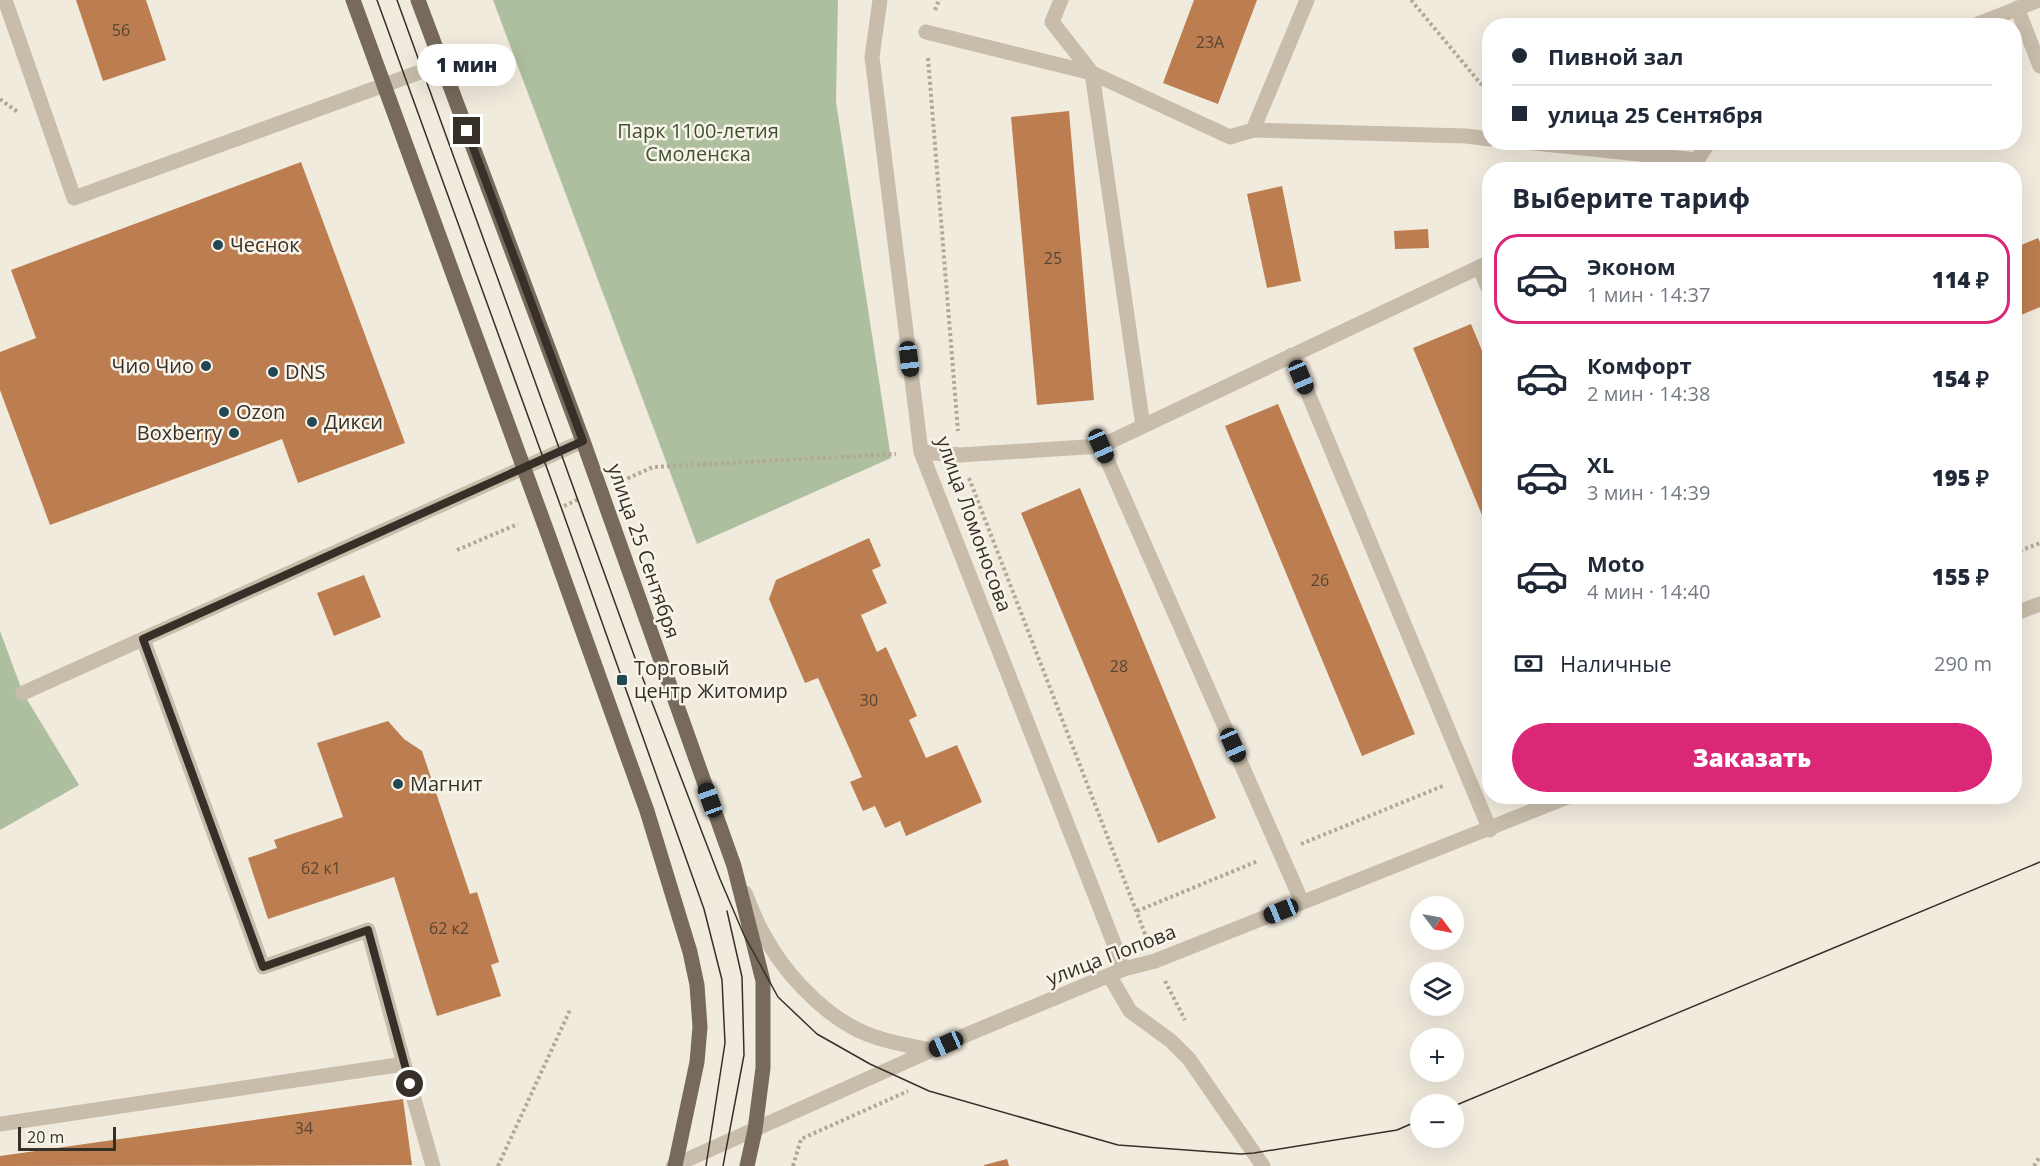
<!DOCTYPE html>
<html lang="ru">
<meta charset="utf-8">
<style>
:root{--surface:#fff;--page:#f2f2f3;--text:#1f2937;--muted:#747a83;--line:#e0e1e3;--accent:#db2777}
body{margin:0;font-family:"Open Sans",sans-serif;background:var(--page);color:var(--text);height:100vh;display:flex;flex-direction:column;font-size:22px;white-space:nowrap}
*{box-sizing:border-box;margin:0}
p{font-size:20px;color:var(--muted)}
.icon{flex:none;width:33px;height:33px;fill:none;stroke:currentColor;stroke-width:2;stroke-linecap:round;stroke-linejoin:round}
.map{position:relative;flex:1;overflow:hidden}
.drawer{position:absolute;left:1482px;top:162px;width:540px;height:642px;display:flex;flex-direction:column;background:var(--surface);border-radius:24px;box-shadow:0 6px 24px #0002}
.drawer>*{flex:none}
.hud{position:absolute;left:1482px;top:18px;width:540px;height:132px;border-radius:24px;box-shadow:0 6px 24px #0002;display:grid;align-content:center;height:132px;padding:0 30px;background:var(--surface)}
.needle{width:39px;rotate:122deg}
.buttons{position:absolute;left:1410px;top:896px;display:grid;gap:12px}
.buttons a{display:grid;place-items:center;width:54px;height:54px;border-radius:50%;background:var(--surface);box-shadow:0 6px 24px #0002;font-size:30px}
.scale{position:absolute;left:18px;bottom:15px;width:98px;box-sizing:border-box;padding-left:6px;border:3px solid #363029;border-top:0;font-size:16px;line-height:21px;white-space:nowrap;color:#363029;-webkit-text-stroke:4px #f8f4ea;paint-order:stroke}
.end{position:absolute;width:27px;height:27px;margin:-14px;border:8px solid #363029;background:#fff;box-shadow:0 0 0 3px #fff}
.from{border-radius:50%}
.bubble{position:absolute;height:42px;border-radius:21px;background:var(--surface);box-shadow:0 6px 24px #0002;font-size:20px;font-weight:800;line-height:42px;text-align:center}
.car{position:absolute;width:18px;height:36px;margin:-18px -9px;border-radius:8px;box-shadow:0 0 4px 2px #0007;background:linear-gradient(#222 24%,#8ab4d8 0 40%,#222 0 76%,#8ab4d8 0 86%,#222 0)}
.hud b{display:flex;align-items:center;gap:21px;height:57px;font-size:22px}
.hud b+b{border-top:2px solid var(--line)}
.hud i{width:15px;height:15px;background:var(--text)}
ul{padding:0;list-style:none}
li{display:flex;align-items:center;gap:18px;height:90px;margin:0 12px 9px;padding:0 18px;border:3px solid transparent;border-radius:24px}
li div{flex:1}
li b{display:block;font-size:22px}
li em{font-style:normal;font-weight:800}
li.selected{border-color:var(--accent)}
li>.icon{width:54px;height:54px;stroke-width:1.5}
h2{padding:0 30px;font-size:27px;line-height:72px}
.pay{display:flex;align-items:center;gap:15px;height:66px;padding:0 30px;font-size:22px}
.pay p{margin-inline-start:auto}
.cta{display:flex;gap:12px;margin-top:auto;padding:12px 30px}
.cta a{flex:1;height:69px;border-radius:36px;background:var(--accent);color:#fff;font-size:24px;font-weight:800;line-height:69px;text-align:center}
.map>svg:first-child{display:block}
.green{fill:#aebf9f}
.building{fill:#bc7e50}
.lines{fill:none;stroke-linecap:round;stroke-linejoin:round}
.path{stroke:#b4a895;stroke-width:4;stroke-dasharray:3 3;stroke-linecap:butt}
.minor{stroke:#c8bdab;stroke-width:15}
.major{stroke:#776a5c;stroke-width:15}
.tram{stroke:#363029;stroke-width:1.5}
.route{stroke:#363029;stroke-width:8}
.poi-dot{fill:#224855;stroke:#f8f4ea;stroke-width:2}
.labels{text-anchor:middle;stroke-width:5;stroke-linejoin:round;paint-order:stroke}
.number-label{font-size:16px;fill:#584433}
.park-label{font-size:20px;fill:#3f522f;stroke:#f8f4ea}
.poi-label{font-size:20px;fill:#363029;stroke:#f8f4ea;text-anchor:start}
.street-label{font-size:20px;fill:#363029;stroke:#f8f4ea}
</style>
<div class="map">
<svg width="2040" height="1166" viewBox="0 0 2040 1166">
<rect width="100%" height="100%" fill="#f1ebde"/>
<path class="green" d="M493,0H838L836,102L891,458L697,544Z
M0,631L23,693L79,785L0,830Z"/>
<path class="building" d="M76,0H146L166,60L103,81Z
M1194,0H1257L1218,104L1163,83Z
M1069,111L1094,400L1037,405L1011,117Z
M301,162L405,443L298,483L282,439L50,525L0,390V352L36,338L11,270Z
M1282,186L1301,281L1267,288L1247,194Z
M1428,229L1429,248L1395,249L1394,231Z
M2038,238L2040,242V307L2014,318V248Z
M1471,324L1490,370L1489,532L1413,348Z
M1278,404L1415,734L1362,756L1225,426Z
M1080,488L1216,818L1158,843L1021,513Z
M869,538L881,566L872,570L887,603L861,615L877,652L886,647L917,716L909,720L926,758L957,745L982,802L906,836L900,821L885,828L875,806L863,811L850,782L862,777L818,678L805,683L769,599L776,580Z
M364,575L381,617L334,636L317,593Z
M388,721L404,739L422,751L470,894L477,892L499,962L491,965L501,996L437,1016L394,877L268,919L248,858L277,848L274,840L343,817L317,743Z
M403,1099L412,1165L0,1166V1156Z
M1007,1159L1009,1166H984V1165Z"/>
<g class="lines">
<path class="path" d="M1411,0L1490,95
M935,10L939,0
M928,58L958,431
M0,99L19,113
M969,478L1147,939
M622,481L653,467L896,454
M564,506L579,499
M457,550L518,524
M2014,553L2040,543
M1301,844L1445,785
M1137,911L1258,861
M1165,981L1185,1020
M498,1166L570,1010
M793,1166L801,1139L908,1091
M2034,1166L2040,1156"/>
<path class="minor" d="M5,0L74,198L442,64
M880,0L872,57L921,452L1124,969
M1061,0L1052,22L1092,73L1143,426
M2017,8L2040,66
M1973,26L2039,0
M926,32L1092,73L1230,137L1253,130L1466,136L1490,139
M1253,130L1307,0
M1524,142L1697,160L1701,170
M1678,170L1697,160L1709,142
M1479,267L1490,292
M1292,355L1490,830
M1101,446L1302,902
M921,452L960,455L1101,446L1490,262
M2014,614L2040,604
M143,639L263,967L368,930L404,1064
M23,693L583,441
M745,893C751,907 756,922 764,935C783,971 819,1010 856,1029C879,1041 907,1045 931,1050
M1109,975L1130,1011L1171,1041L1189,1059L1263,1166
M0,1124L404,1064L433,1166
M673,1166L961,1037L1124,969L1155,961L1570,796"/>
<path class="major" d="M353,0L549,537L647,811L690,952L697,985L700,1027L697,1062L675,1166
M418,0L583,441L734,866L763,981V1068L755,1130L747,1166"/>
<path class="tram" d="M377,0L561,507L704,909L722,980L725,1043L706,1166
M397,0L635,658L720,879L744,935L778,997L817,1034L870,1064L929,1091L1118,1145L1241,1154L1254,1153L1397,1130L1420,1120
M1454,1106L2040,862
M723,1166L744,1055L742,977L727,911"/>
</g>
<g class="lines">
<path class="route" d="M410,1084L368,930L263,967L143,639L583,441L467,131"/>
</g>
<g class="poi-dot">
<circle cx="218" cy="245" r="6"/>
<circle cx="206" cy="366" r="6"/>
<circle cx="273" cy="372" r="6"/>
<circle cx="224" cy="412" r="6"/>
<circle cx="312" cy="422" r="6"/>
<circle cx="234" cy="433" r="6"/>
<rect x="616" y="674" width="12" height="12" rx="3"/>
<circle cx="398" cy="784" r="6"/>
</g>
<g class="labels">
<g class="number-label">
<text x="121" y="36">56</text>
<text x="1210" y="48">23А</text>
<text x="1053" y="264">25</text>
<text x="1320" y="586">26</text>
<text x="1119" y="672">28</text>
<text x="869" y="706">30</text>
<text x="321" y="874">62 к1</text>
<text x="449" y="934">62 к2</text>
<text x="304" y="1134">34</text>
</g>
<g class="park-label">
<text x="698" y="138">Парк 1100-летия<tspan x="698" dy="23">Смоленска</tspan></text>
</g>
<g class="poi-label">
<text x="230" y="252">Чеснок</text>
<text x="194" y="373" text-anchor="end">Чио Чио</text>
<text x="285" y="379">DNS</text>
<text x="236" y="419">Ozon</text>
<text x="324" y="429">Дикси</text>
<text x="222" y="440" text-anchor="end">Boxberry</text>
<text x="634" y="675">Торговый<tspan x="634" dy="23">центр Житомир</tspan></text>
<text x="410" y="791">Магнит</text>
</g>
<g class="street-label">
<text transform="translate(974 524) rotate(70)" y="7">улица Ломоносова</text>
<text transform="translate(644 551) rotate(71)" y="7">улица 25 Сентября</text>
<text transform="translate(1111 955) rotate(-21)" y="7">улица Попова</text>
</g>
</g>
</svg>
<div class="buttons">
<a><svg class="needle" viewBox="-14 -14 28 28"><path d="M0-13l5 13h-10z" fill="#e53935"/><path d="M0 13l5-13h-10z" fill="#747a83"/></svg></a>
<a><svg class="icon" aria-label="layers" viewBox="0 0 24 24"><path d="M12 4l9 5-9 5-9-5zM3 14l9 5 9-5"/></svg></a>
<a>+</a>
<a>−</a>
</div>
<div class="scale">20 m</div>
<i class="end from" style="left:410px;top:1084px"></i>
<i class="end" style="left:467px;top:131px"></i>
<div class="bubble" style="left:417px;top:44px;width:99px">1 мин</div>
<i class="car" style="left:909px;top:359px;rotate:173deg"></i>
<i class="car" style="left:1301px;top:377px;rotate:157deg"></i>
<i class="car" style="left:1101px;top:446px;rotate:156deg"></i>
<i class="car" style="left:1233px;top:745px;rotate:156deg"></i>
<i class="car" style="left:710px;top:800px;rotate:340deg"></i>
<i class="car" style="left:1281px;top:911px;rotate:248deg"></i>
<i class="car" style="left:946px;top:1044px;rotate:246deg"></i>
<div class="hud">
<b><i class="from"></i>Пивной зал</b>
<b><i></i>улица 25 Сентября</b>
</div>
<section class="drawer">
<h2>Выберите тариф</h2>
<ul>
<li class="selected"><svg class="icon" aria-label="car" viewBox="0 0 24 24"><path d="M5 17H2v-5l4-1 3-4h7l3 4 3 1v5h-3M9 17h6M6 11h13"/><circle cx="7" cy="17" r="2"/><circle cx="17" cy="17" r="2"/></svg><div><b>Эконом</b><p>1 мин · 14:37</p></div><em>114 ₽</em></li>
<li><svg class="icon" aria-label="car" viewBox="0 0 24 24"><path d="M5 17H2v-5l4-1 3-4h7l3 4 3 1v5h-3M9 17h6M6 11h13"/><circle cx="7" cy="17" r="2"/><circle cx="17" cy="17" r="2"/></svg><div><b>Комфорт</b><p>2 мин · 14:38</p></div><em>154 ₽</em></li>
<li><svg class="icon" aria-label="car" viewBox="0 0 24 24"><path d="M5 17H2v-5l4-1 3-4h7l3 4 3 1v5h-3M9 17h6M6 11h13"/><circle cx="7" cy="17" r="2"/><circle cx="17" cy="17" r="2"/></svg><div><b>XL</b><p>3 мин · 14:39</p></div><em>195 ₽</em></li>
<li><svg class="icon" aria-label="car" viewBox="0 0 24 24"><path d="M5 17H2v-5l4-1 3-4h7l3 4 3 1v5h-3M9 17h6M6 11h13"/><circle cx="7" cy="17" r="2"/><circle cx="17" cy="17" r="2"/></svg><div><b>Moto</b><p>4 мин · 14:40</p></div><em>155 ₽</em></li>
</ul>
<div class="pay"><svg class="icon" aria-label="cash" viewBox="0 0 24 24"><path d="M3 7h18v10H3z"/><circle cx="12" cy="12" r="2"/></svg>Наличные<p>290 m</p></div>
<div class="cta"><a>Заказать</a></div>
</section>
</div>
